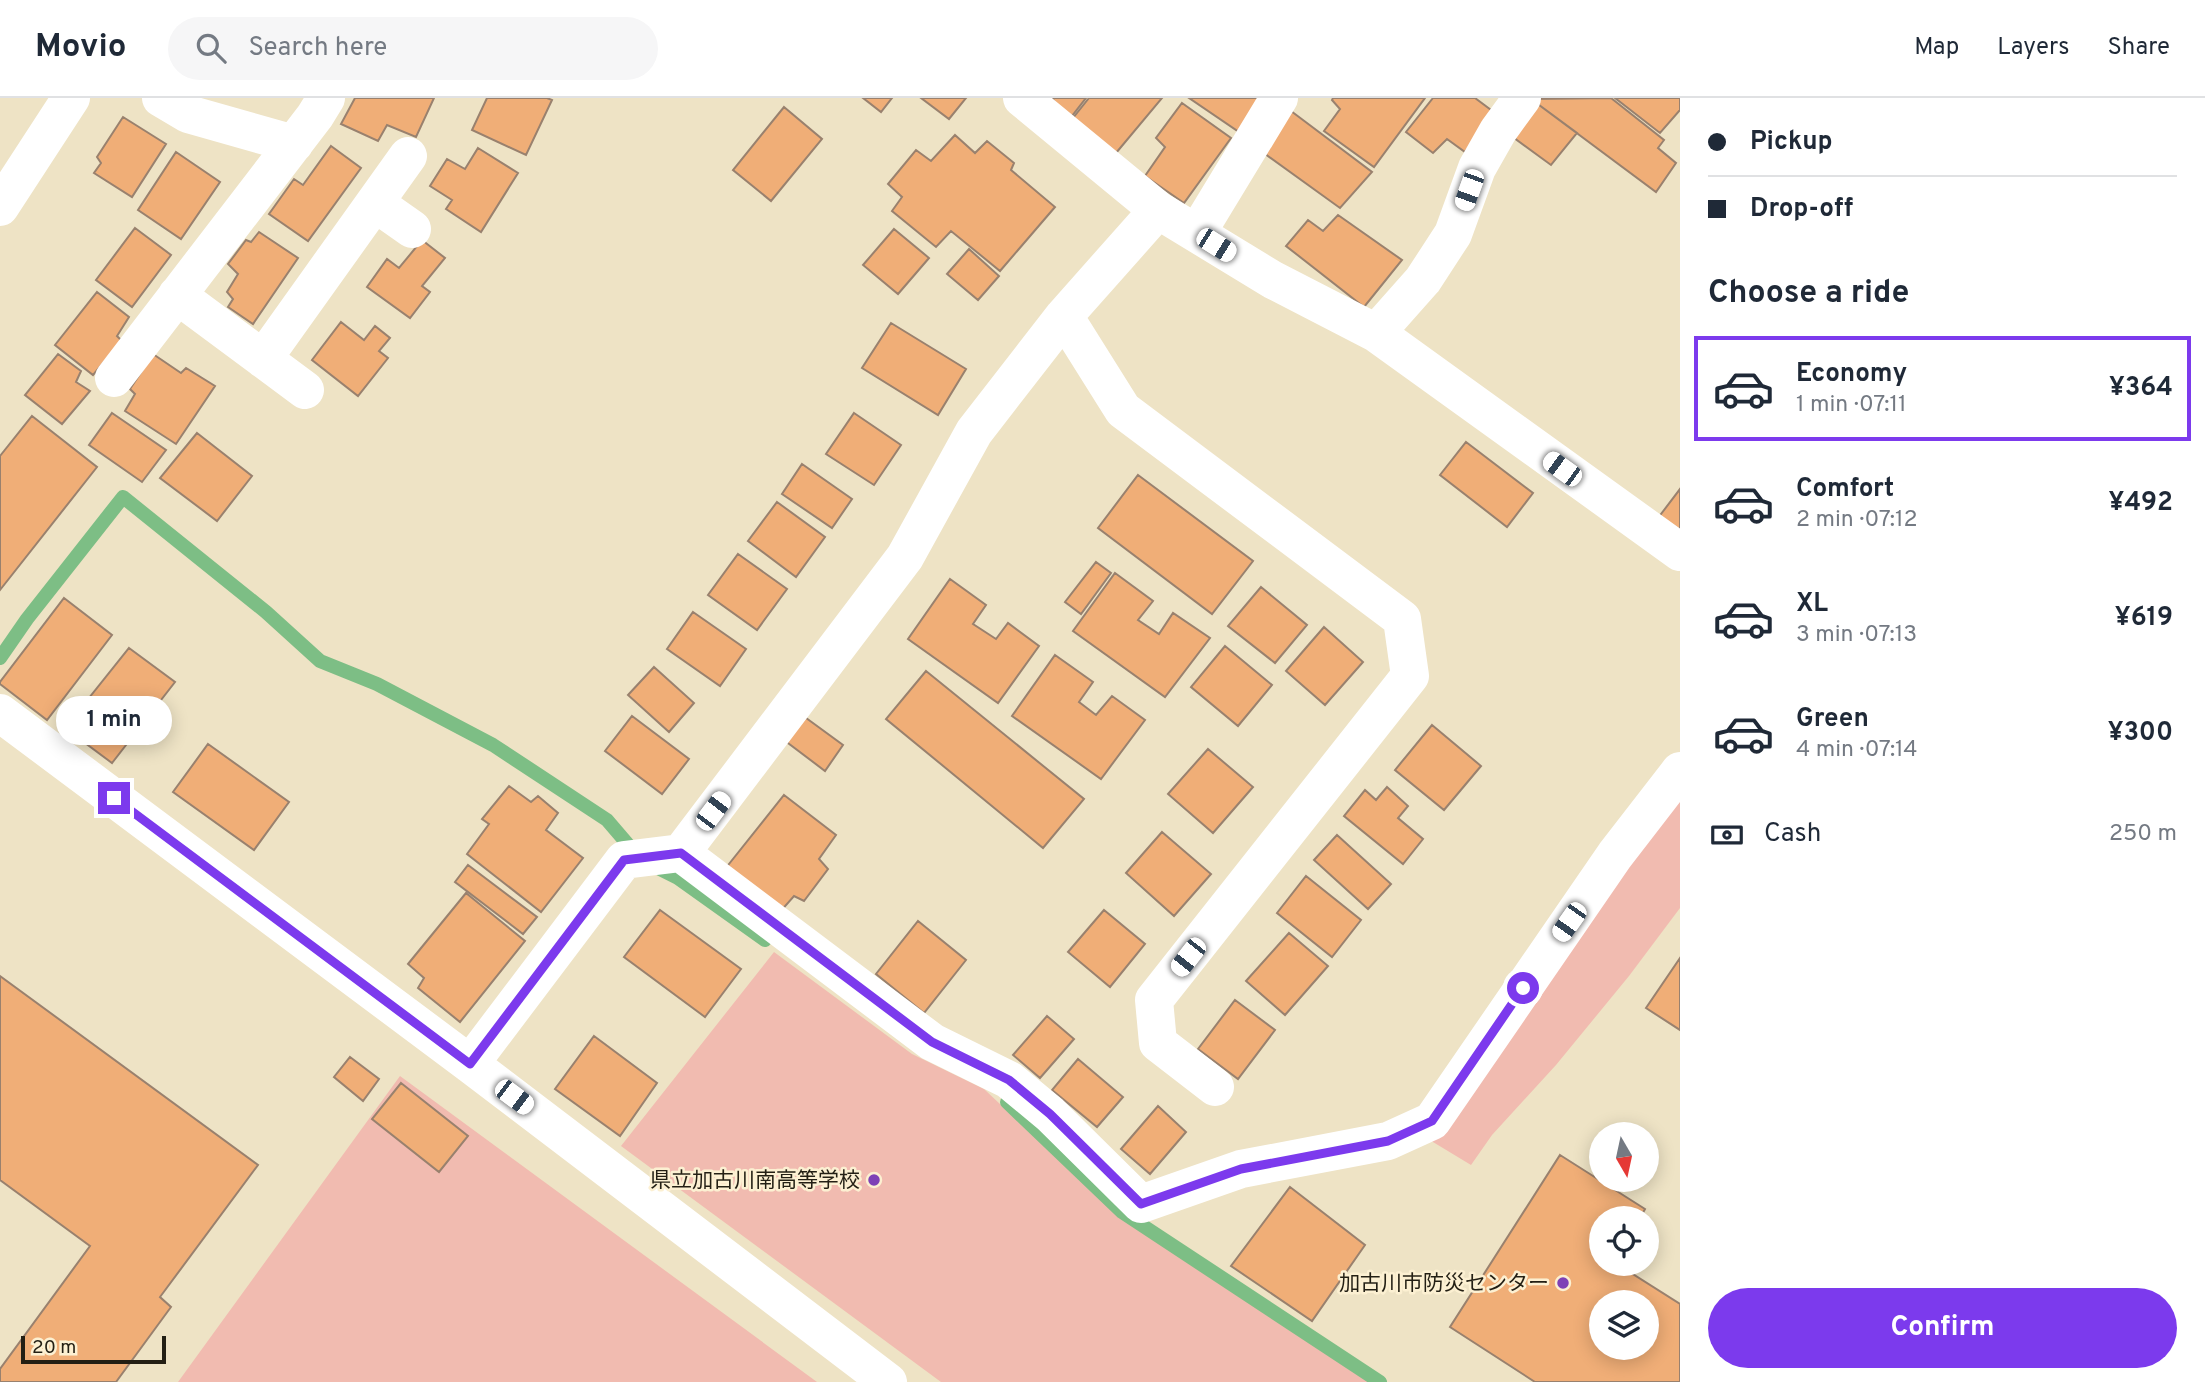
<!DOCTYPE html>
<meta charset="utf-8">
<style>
:root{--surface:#fff;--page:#f6f6f7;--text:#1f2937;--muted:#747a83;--line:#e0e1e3;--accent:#7c3aed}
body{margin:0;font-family:Overpass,"Noto Sans JP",sans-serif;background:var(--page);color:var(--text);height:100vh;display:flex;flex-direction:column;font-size:26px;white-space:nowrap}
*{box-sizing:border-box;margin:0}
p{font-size:23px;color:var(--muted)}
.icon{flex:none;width:38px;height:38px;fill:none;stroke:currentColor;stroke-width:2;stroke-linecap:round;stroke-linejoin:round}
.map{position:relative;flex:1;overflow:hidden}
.panel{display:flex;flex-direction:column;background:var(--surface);width:525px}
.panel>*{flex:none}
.hud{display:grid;align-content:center;height:154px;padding:0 28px;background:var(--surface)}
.needle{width:46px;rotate:171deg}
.buttons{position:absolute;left:1589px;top:1024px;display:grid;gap:14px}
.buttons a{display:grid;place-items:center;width:70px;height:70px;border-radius:50%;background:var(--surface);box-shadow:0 4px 18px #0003;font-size:35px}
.scale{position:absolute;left:21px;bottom:18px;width:145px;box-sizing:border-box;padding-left:7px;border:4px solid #231f14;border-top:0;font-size:19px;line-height:24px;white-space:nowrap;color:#231f14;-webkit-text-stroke:5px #fcf0d2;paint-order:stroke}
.end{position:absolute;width:32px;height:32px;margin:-16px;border:9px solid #7c3aed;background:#fff;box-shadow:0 0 0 4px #fff}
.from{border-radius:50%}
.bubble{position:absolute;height:49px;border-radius:24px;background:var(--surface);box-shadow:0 4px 18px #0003;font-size:23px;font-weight:700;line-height:49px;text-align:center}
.car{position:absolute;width:21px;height:42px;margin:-21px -10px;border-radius:9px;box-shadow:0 0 5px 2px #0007;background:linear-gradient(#fff 24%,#345 0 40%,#fff 0 76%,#345 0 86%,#fff 0)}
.hud b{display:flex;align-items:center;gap:24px;height:66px;font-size:26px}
.hud b+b{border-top:2px solid var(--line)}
.hud i{width:18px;height:18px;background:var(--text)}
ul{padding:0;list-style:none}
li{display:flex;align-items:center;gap:21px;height:105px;margin:0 14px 10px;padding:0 14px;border:4px solid transparent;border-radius:0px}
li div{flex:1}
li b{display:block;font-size:26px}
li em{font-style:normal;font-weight:700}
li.selected{border-color:var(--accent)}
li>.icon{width:63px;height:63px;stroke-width:1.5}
h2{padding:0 28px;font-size:32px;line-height:84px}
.pay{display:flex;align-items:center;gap:18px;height:77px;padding:0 28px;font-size:26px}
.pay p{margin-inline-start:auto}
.cta{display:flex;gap:14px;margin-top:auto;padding:14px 28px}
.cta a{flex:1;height:80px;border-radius:42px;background:var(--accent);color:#fff;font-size:28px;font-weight:700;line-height:80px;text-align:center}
header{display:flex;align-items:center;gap:42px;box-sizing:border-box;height:98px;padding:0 35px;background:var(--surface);border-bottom:2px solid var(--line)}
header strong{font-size:33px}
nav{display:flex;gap:38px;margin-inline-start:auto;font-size:24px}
.search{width:490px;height:63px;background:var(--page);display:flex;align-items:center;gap:18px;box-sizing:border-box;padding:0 24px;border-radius:38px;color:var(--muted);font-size:26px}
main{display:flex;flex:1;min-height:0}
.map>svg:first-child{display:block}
.green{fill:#f1bbb0}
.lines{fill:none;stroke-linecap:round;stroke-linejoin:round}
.stream{stroke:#7dbe85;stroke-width:14}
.building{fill:#f0ae77;stroke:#99816e;stroke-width:2;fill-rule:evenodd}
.minor{stroke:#fff;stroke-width:38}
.route{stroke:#7c3aed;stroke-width:9}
.poi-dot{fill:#7e41b6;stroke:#fcf0d2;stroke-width:2.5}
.labels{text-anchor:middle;stroke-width:5;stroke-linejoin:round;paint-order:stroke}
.poi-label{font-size:21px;fill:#231f14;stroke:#fcf0d2;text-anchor:end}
</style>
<header>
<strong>Movio</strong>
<div class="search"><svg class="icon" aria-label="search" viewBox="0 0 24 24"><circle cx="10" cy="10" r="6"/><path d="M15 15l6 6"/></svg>Search here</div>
<nav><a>Map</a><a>Layers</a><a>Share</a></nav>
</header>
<main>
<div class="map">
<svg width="1680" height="1284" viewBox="0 0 1680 1284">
<rect width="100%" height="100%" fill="#eee3c5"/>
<path class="green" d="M1680,693V810L1629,878L1556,967L1492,1037L1471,1067L1428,1041Z
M774,854L912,956L984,991L1109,1109L1369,1284H941L621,1048Z
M400,978L817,1284H178Z"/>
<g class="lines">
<path class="stream" d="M0,560L27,521L123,399L266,514L320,563L377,586L493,647L607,722L637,757
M654,768L678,780L765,842
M1007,1004L1122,1114L1380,1284"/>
</g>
<path class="building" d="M355,0H434L416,39L387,27L378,43L341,26Z
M487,0H547L552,2L526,57L472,32Z
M863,0H892L881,14Z
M921,0H966L949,21Z
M1052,0H1086L1068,23Z
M1089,0H1162L1116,55L1073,20Z
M1189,0H1267L1242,36Z
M1333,0H1425L1374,69L1324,33L1340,11L1332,2Z
M1433,0H1475L1495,15L1465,54L1447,41L1433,55L1406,34Z
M1611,0L1664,42L1658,50L1676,65L1656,94L1531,1Z
M1615,0H1680V12L1660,35Z
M1531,1L1577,35L1551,67L1506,34Z
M1182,5L1231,40L1184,105L1145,78L1165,49L1156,40Z
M784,9L822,41L771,103L733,72Z
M1291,13L1372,74L1340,110L1261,53Z
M123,19L166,46L132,99L94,75L101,65L97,59Z
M955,37L975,55L987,43L1014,65L1011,72L1055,109L1000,173L951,133L936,149L892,113L902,99L888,86L916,52L931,63Z
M331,48L361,70L308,143L269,116L294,81L303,87Z
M478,50L518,75L481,134L446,111L452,102L430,88L447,61L465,71Z
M176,54L220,84L181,141L138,112Z
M1338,117L1402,162L1364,209L1286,148L1308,122L1323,133Z
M135,130L171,157L132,209L96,182Z
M894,131L929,160L898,196L863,167Z
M259,134L298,160L253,226L228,209L233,201L227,194L238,176L228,166L246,142L251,144Z
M422,142L445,160L422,188L430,194L410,220L367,189L387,161L399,170Z
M969,151L999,178L978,202L947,176Z
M97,194L129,219L117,238L122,243L93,277L55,247Z
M341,224L364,242L375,228L390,240L379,253L388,260L358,298L312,262Z
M891,225L966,271L938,317L862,270Z
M58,256L81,273L76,284L90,293L62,326L25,297Z
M153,256L181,275L186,270L215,288L176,346L125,313L135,296L130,291Z
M112,315L166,352L142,384L89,347Z
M854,315L901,347L874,387L826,356Z
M32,318L97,369L0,492V358Z
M197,335L252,378L217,423L160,380Z
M1466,344L1533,395L1507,429L1440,377Z
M802,366L852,401L832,430L782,396Z
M1138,377L1253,463L1212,516L1098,430Z
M1680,391V437L1658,420Z
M777,404L825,439L796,479L748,443Z
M738,456L787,491L757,532L708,497Z
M1096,464L1111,475L1081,516L1065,504Z
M1115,475L1153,503L1138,522L1159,536L1173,515L1210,540L1165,599L1073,533Z
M950,481L986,507L973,526L996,541L1008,525L1039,548L998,605L908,541Z
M1261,489L1307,527L1275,565L1228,528Z
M64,500L112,537L47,622L0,586V584Z
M693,514L746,551L720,588L667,551Z
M1324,529L1363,564L1325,607L1286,573Z
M1225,548L1272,587L1238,628L1191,589Z
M129,550L175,584L112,665L65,630Z
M1055,557L1093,584L1079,604L1096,617L1112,598L1145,622L1101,681L1012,618Z
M654,569L694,605L669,634L628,597Z
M926,573L1084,701L1043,750L886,621Z
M802,617L843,647L825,673L784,642Z
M632,618L689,661L662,696L605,653Z
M1432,627L1481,668L1444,712L1395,672Z
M208,646L289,704L254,752L173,694Z
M1208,651L1253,689L1213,735L1168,696Z
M509,688L531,704L538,698L558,715L546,732L583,760L541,814L467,756L489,726L482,721Z
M1387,689L1408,708L1398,720L1423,741L1403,766L1344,718L1365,692L1376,702Z
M784,697L836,737L819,761L828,771L804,803L794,798L780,814L725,771Z
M1162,734L1211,776L1174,818L1126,775Z
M1337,737L1391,786L1368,811L1314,762Z
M468,767L537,819L523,836L455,784Z
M1306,778L1361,822L1332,859L1277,815Z
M466,795L525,843L460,924L418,890L424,880L408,866Z
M660,812L741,871L705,919L624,859Z
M1104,812L1145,846L1110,889L1068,854Z
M918,823L966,862L924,915L876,876Z
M1289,835L1328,868L1285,917L1246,883Z
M1680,860V932L1646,910Z
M0,878L258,1067L160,1199L171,1209L116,1284H0V1271L90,1148L0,1082Z
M1235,902L1275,932L1238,981L1198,951Z
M1047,918L1074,941L1040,980L1013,957Z
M594,938L657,985L620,1038L555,991Z
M350,959L379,981L363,1003L334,979Z
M1078,961L1123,999L1097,1029L1052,992Z
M401,985L468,1038L439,1074L372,1021Z
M1158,1008L1186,1034L1150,1076L1121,1051Z
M1560,1057L1645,1111L1640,1120H1601V1166H1617L1680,1206V1284H1535L1450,1229ZM1601,1204H1647V1250H1601Z
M1290,1089L1365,1147L1312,1223L1231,1168Z"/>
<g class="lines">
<path class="minor" d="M161,0L188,16L294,46
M1022,0L1158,112L1273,182L1376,235L1680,454
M375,105L412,131
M0,109L71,0
M1197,135L1279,0
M177,197L305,292
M1064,218L1123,312L1402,521L1410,578L1154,902L1158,945L1215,989
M1376,235L1423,182L1453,136L1477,70L1498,33L1522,0
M263,261L408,58
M114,280L315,18L326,0
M0,615L470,966L888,1284
M681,755L905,459L974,334L1064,218L1158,112
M470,966L624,762L681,755L932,944L1009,982L1050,1016L1141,1106L1241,1071L1388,1043L1432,1023L1615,757L1680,673"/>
</g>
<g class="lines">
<path class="route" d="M114,700L470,966L624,762L681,755L932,944L1009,982L1050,1016L1141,1106L1241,1071L1388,1043L1432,1023L1523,890"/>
</g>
<g class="poi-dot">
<circle cx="874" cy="1082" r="7"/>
<circle cx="1563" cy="1185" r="7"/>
</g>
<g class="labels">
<g class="poi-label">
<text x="860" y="1089">県立加古川南高等学校</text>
<text x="1549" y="1192">加古川市防災センター</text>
</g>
</g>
</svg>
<div class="buttons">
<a><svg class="needle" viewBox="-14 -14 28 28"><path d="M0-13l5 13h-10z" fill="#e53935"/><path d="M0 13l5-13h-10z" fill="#747a83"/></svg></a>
<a><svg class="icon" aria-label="locate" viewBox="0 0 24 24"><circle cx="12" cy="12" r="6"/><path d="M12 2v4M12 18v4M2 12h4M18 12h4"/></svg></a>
<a><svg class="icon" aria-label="layers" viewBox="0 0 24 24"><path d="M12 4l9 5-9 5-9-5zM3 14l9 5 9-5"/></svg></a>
</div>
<div class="scale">20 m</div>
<i class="end from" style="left:1523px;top:890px"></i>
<i class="end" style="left:114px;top:700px"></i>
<div class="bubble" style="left:56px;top:598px;width:116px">1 min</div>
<i class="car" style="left:1469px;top:92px;rotate:200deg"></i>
<i class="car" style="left:1216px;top:147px;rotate:122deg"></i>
<i class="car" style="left:1562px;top:371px;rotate:306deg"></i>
<i class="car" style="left:713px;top:713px;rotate:37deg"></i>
<i class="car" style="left:1569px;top:824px;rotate:215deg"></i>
<i class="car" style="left:1188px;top:859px;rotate:218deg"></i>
<i class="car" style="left:514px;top:999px;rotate:127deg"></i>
</div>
<section class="panel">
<div class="hud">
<b><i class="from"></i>Pickup</b>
<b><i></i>Drop-off</b>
</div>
<h2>Choose a ride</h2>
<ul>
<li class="selected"><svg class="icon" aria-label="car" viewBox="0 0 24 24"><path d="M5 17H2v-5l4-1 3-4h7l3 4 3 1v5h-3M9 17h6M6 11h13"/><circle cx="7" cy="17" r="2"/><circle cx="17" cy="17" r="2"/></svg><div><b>Economy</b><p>1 min · 07:11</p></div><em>¥364</em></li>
<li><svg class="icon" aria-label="car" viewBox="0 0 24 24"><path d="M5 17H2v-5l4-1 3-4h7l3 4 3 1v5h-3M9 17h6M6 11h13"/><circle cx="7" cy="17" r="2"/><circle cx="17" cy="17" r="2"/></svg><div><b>Comfort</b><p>2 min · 07:12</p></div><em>¥492</em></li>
<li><svg class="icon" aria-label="car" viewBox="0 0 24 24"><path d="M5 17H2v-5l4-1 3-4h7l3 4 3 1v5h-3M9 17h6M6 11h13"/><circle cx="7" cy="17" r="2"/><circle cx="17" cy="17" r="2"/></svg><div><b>XL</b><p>3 min · 07:13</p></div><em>¥619</em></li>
<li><svg class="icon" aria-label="car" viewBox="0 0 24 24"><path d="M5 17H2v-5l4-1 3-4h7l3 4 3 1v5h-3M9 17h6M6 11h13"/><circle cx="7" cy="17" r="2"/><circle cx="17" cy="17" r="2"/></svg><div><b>Green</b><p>4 min · 07:14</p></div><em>¥300</em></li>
</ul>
<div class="pay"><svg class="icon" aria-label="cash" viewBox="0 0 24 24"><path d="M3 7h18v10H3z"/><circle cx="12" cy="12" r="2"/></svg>Cash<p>250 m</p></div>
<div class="cta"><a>Confirm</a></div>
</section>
</main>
